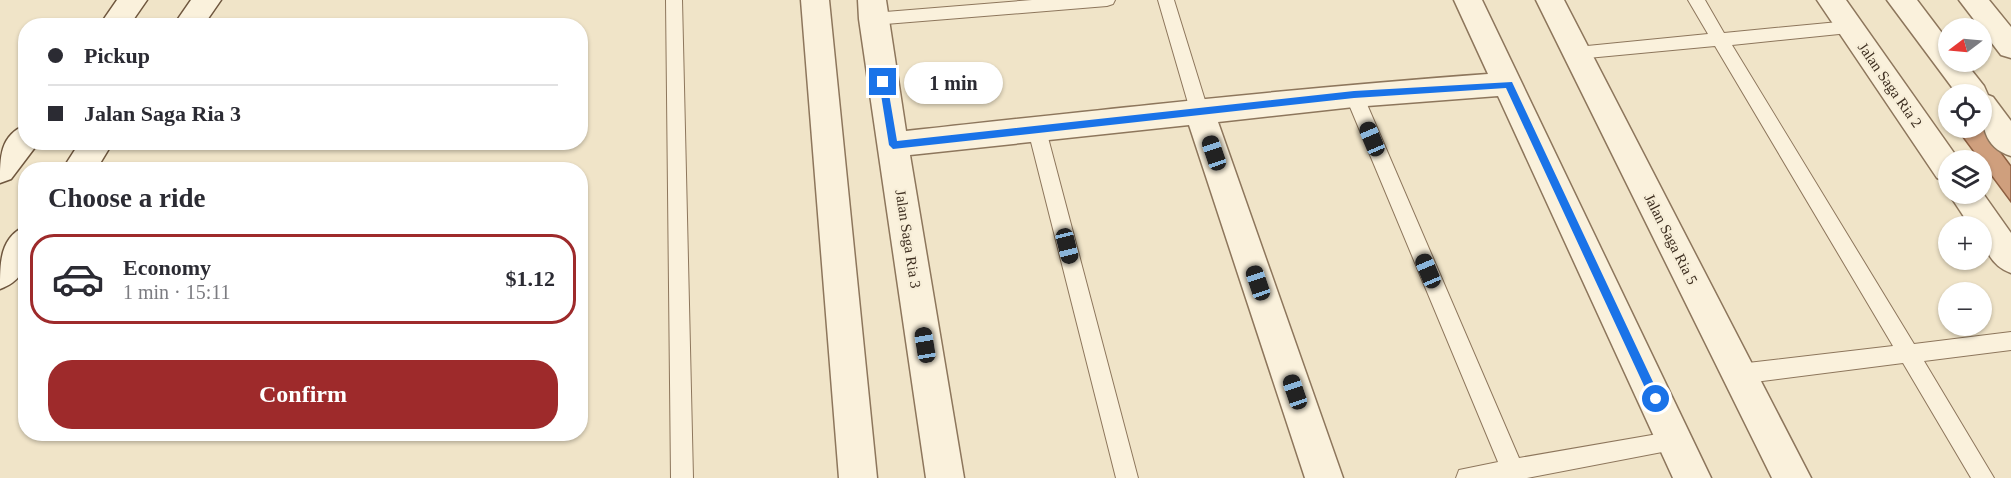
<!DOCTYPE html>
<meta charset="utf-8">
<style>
:root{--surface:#fff;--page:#f7f7f7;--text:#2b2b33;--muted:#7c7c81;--line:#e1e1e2;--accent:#9e2a2b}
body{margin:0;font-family:"Times New Roman",serif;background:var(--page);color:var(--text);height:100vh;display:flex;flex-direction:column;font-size:22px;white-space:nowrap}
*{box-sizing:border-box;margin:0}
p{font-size:20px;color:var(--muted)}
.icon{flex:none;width:33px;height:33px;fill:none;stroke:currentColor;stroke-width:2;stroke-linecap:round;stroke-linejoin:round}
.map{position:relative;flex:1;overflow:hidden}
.panel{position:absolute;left:18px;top:162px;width:570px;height:279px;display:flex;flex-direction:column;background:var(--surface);border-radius:24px;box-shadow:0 2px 4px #0004}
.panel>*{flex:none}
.guide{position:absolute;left:18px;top:18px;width:570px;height:132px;border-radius:24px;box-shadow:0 2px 4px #0004;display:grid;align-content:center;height:132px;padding:0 30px;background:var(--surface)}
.needle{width:39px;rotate:254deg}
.buttons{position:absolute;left:1938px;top:18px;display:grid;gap:12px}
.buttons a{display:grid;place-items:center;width:54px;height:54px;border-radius:50%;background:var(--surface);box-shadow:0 2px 4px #0004;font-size:30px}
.end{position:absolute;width:27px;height:27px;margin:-14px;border:8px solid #1a73e8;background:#fff;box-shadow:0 0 0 3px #fff}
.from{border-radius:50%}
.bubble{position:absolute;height:42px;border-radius:21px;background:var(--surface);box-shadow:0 2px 4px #0004;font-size:20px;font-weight:600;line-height:42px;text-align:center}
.car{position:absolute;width:18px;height:36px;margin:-18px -9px;border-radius:8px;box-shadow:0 0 4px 2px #0007;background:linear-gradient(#222 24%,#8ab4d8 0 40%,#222 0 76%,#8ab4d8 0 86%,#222 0)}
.guide b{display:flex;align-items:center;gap:21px;height:57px;font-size:22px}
.guide b+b{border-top:2px solid var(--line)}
.guide i{width:15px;height:15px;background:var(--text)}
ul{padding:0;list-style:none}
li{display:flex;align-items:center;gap:18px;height:90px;margin:0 12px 9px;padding:0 18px;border:3px solid transparent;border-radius:24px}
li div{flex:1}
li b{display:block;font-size:22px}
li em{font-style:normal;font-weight:600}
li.current{border-color:var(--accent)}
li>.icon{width:54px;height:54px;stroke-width:1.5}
h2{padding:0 30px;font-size:27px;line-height:72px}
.cta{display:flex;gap:12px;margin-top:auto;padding:12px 30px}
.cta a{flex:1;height:69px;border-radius:24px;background:var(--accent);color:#fff;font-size:24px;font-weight:600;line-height:69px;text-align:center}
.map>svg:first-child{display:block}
.building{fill:#cf9f7d;stroke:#8d5f41;stroke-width:1.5}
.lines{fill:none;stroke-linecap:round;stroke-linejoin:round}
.lane-casing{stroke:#8d765c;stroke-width:2}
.street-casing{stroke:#8d765c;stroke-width:3}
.secondary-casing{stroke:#6f573f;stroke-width:3}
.lane{fill:#faf1dc;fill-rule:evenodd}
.street{fill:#faf1dc;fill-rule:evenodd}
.secondary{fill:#faf1dc;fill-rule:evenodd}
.route{fill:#1a73e8}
.labels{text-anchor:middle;stroke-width:4.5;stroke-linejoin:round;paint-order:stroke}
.street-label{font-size:15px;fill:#3d2e20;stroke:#f7eed8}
</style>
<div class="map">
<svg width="2011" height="478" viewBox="0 0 2011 478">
<rect width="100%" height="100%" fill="#f0e4c8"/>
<path class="building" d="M1982,127L2011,166V202L1956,128Z"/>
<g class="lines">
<defs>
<path id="lane" d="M666,0H682L693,478H671Z
M1032,0H1115L1113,4L1107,6L873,25L867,23L865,19L867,15L873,13Z
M1158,0H1174L1208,110L1205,115L1199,117L1193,115L1190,110Z
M1688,0H1705L1724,33L1849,21L1855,23L1858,27L1855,31L1849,33L1732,45L1914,344L2011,332V350L1924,361L1994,478H1971L1903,363L1739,384L1732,381L1728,374L1732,367L1739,364L1893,346L1715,46L1577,59L1571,58L1568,53L1571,48L1577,47L1708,34Z
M1354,88L1360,90L1363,95L1519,458L1675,431L1683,434L1686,441L1683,448L1527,478H1456L1459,470L1498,462L1345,95L1348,90Z
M1037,123L1043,125L1046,130L1138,478H1116L1028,130L1031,125Z"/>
<path id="street" d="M801,0H829L877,478H839Z
M858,0H886L906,131C1100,110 1293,88 1488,74L1454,0H1482L1711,478H1673L1498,96L1354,107L1218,122L1343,478H1305L1189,125L910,155L964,478H926L859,19Z
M1536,0H1564L1811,478H1772Z
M1817,0H1846L1959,160H1948V182L1937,178Z
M1887,0H1917L1948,41V62H1965L1984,86L1988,95L1993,97L2011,121V156C1981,147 1982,121 1982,94H1957Z
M1959,0H1989L2011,27V58L2001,55Z
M1982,192L2011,233V273C1991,266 1982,247 1982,226H1970L1949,194Z"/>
<path id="secondary" d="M117,0H147L129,26H99Z
M191,0H221L203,26H173Z
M26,125V142H39L11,179L0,183C0,157 0,135 26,125Z
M80,142H113L96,170H62Z
M26,226C26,254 31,278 0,289C0,262 0,237 26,226Z"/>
</defs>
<use href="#lane" class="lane-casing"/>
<use href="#street" class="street-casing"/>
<use href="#secondary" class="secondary-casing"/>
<use href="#lane" class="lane"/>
<use href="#street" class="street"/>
<use href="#secondary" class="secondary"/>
</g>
<path class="route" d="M883,78L887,82L897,141L1354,91L1512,82L1661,399L1656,404L1652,403L1506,88L1354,98L893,149L889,145L879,82Z"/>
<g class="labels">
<g class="street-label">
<text transform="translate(1890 85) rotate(55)" y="5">Jalan Saga Ria 2</text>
<text transform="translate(908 239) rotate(81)" y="5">Jalan Saga Ria 3</text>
<text transform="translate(1671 239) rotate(63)" y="5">Jalan Saga Ria 5</text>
</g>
</g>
</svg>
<div class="buttons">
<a><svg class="needle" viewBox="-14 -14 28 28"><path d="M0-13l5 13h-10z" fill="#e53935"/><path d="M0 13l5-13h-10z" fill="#7c7c81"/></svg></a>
<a><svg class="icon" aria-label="locate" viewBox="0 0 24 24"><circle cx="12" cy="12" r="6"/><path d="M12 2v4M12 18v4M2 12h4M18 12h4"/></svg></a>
<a><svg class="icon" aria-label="layers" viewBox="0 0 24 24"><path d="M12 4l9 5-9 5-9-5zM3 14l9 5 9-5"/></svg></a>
<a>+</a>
<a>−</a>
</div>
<i class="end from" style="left:1656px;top:399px"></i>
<i class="end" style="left:883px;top:82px"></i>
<div class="bubble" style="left:904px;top:62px;width:99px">1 min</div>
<i class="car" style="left:1372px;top:139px;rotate:337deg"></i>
<i class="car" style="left:1214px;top:153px;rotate:341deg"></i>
<i class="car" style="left:1067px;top:246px;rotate:166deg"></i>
<i class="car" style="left:1428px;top:271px;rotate:337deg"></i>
<i class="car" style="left:1258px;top:283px;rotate:341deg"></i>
<i class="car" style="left:925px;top:345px;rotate:351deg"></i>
<i class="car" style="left:1295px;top:392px;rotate:341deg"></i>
<div class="guide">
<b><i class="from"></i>Pickup</b>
<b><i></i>Jalan Saga Ria 3</b>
</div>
<section class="panel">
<h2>Choose a ride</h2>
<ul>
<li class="current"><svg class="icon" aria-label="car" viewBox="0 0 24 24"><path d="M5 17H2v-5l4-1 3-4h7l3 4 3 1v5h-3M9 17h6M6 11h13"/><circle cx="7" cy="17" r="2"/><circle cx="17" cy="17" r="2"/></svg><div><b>Economy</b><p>1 min · 15:11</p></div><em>$1.12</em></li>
</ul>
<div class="cta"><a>Confirm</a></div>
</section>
</div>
